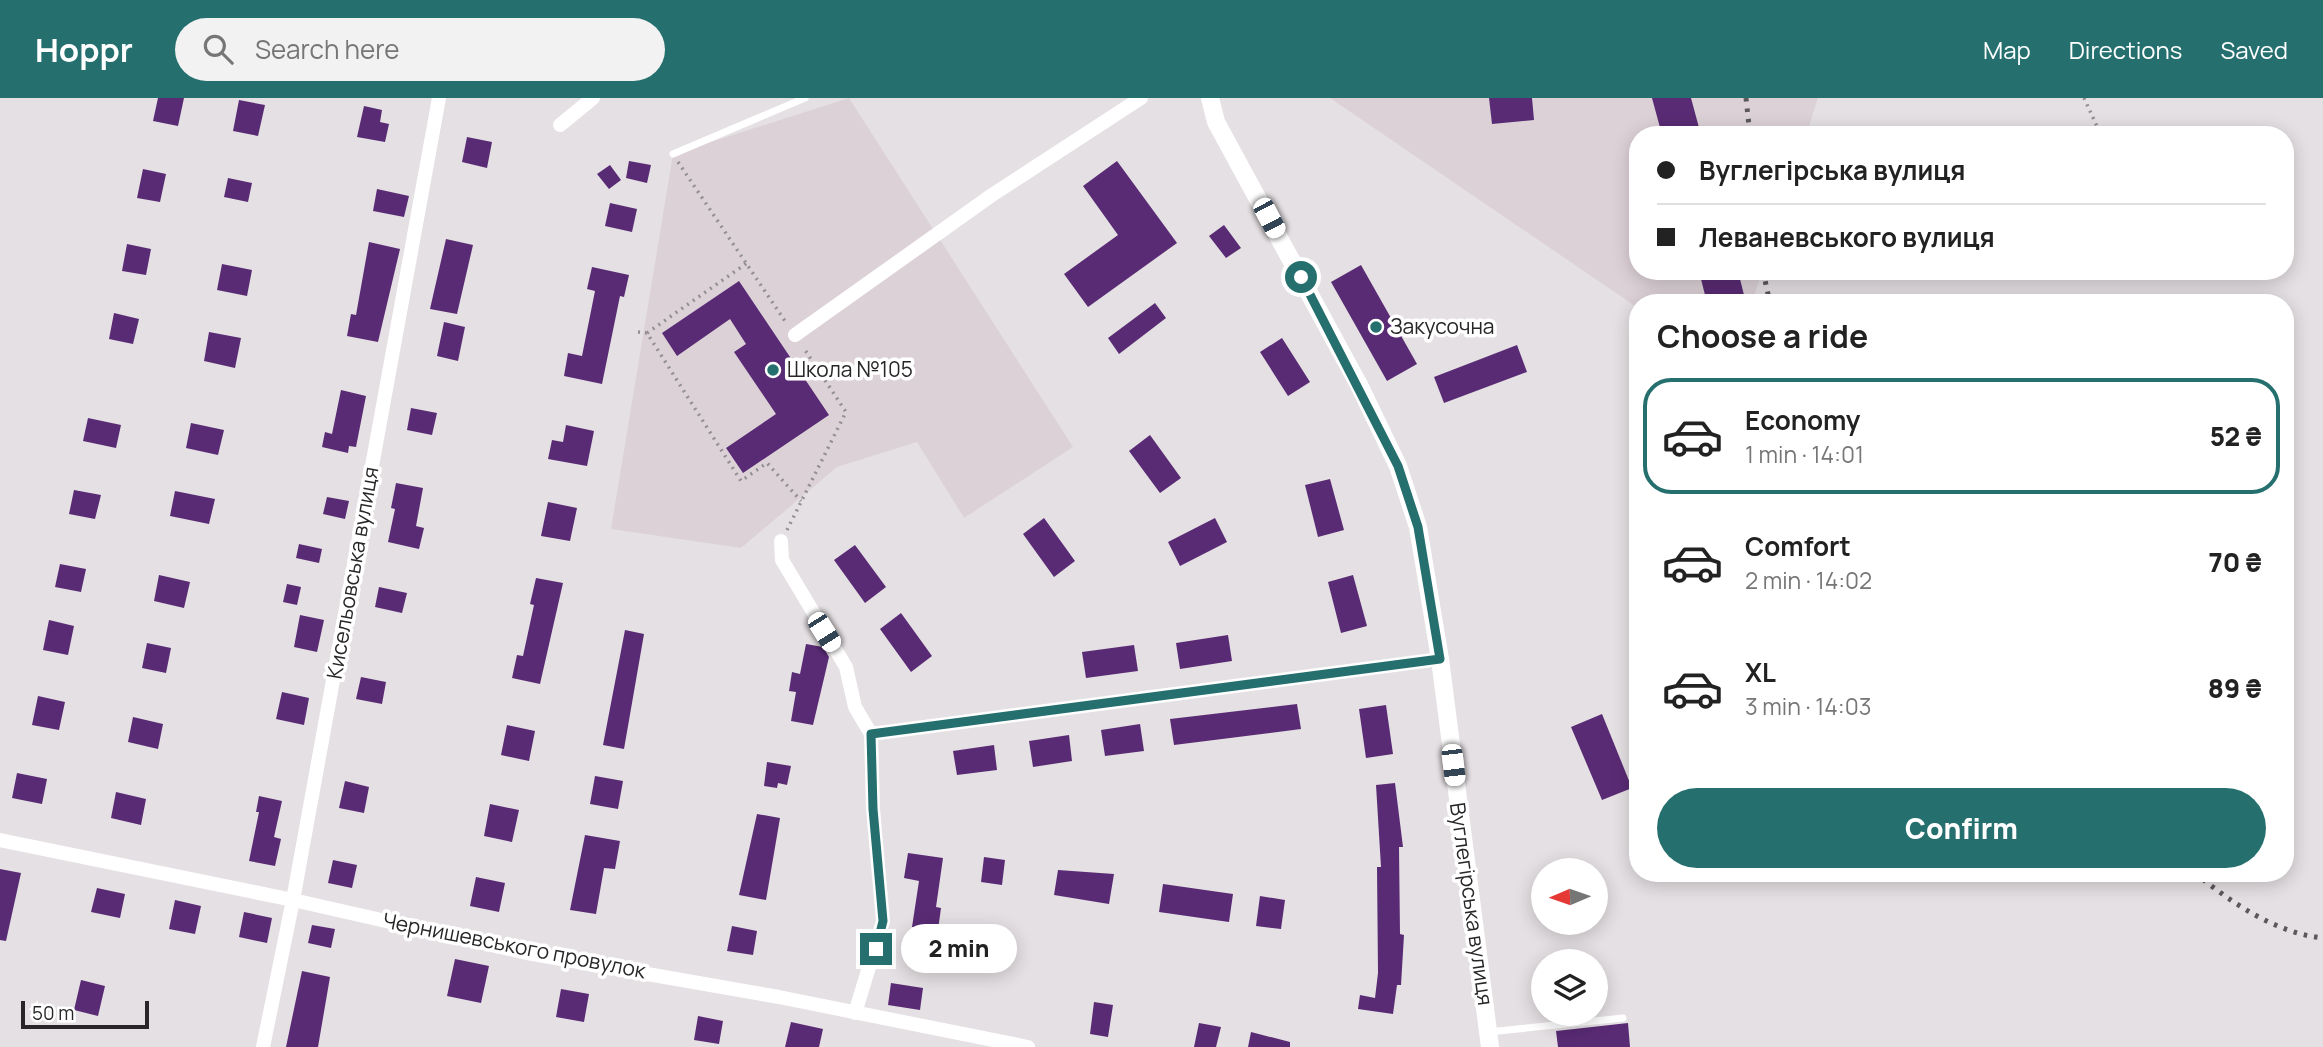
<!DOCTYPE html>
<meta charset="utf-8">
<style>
:root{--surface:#fff;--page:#f2f2f2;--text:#222;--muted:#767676;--line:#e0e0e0;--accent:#25706f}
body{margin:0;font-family:Manrope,sans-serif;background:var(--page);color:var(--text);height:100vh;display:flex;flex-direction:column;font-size:26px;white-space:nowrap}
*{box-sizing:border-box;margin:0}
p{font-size:23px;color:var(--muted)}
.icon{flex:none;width:38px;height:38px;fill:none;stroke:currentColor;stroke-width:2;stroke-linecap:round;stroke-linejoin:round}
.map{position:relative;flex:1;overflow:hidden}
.details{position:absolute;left:1629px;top:196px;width:665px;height:588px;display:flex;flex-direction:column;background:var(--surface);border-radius:28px;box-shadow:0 4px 18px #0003}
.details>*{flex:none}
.guide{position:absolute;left:1629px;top:28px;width:665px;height:154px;border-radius:28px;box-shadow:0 4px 18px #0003;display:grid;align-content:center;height:154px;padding:0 28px;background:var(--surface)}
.needle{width:46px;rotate:268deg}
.fabs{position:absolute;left:1531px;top:760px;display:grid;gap:14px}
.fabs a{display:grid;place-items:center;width:77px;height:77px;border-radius:50%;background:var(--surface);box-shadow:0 4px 18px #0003;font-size:35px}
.scale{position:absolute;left:21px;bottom:18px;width:128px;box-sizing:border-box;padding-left:7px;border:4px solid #282628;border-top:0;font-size:19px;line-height:24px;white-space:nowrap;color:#282628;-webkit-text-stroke:5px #fff;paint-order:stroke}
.end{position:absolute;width:32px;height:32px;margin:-16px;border:9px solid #25706f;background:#fff;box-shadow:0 0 0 4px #fff}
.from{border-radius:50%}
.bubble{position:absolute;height:49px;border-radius:24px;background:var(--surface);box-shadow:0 4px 18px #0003;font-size:23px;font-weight:800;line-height:49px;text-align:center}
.car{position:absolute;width:21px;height:42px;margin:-21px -10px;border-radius:9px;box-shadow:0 0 5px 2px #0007;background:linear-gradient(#fff 24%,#345 0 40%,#fff 0 76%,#345 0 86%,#fff 0)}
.guide b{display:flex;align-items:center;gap:24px;height:66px;font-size:26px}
.guide b+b{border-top:2px solid var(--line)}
.guide i{width:18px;height:18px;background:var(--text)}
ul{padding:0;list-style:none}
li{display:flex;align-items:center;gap:21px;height:116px;margin:0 14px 10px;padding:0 14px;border:4px solid transparent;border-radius:28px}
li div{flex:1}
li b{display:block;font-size:26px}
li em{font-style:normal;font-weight:800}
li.selected{border-color:var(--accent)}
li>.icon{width:63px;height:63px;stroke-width:1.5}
h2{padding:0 28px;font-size:32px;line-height:84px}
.action{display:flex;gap:14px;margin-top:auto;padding:14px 28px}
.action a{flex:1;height:80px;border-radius:42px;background:var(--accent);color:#fff;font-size:28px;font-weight:800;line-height:80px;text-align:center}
header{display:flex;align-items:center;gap:42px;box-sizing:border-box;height:98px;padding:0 35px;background:var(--accent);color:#fff}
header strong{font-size:33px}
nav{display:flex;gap:38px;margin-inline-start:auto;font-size:24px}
.search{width:490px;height:63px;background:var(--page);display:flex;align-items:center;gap:18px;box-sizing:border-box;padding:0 24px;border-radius:38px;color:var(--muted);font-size:26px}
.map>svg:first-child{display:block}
.built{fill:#dcd1d7}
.building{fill:#592b74}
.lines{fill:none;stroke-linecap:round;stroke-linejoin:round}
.path{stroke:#938f92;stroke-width:3.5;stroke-dasharray:2 5;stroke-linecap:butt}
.service{stroke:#fff;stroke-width:7}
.minor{stroke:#fff;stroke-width:14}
.tertiary{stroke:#fff;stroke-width:18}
.rail{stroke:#5b585b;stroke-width:5;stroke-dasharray:3.5 7;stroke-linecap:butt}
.route{stroke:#25706f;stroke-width:9}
.poi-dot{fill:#25706f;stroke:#fff;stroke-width:2.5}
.labels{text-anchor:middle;stroke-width:7;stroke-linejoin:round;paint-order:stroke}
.poi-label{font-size:21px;fill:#282628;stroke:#fff;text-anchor:start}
.street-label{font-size:21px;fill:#282628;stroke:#fff}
</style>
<header>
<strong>Hoppr</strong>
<div class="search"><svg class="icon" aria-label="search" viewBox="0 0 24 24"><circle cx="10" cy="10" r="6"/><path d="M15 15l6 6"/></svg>Search here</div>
<nav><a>Map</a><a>Directions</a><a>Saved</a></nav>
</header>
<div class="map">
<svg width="2323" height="949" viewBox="0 0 2323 949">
<rect width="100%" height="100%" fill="#e5e0e3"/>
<path class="built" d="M849,0L1073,349L964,420L917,344L837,369L741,450L611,431L673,56Z
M1330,0H1818L1806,37H1638V173H1762L1752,205H1638V210Z"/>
<path class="building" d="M158,0H184L178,28L153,23Z
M1489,0H1532L1534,22L1492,26Z
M1652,0H1691L1701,37H1662Z
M239,2L265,7L258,38L233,33Z
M364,8L382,12L380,24L389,26L385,44L357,39Z
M467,39L492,44L487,70L462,64Z
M629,63L651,67L647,85L626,80Z
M1117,63L1177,145L1088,209L1064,176L1118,137L1083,88Z
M610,67L621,82L609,91L597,76Z
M143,71L166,76L160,104L137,100Z
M228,80L252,85L248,104L224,99Z
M377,91L409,98L404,119L373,113Z
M610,105L637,111L632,134L605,128Z
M1224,127L1241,150L1226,160L1209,138Z
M446,141L473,147L457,216L430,211Z
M369,144L400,151L378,244L347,238L351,216L356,217Z
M127,146L151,151L146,177L122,173Z
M222,166L252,172L247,198L217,192Z
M1361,167L1417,266L1387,283L1331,184Z
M592,169L629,177L624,199L620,198L602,286L564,278L568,255L582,258L595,193L587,191Z
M1699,173H1738L1746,205H1707Z
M739,183L829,317L743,375L726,350L776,316L734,254L746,246L730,221L677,258L662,235Z
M1155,205L1166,220L1119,256L1108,240Z
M114,215L139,221L133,246L109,241Z
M444,224L465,229L458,263L437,258Z
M209,234L241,240L235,270L204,263Z
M1282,240L1310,284L1288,298L1260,254Z
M1517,247L1527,274L1444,305L1434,279Z
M341,292L366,298L356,349L349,348L348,355L322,349L325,334L332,336Z
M411,310L437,315L432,337L407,332Z
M88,320L121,327L116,350L83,343Z
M191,325L224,332L218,357L186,350Z
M566,327L594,333L587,368L548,361L552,342L563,344Z
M1150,337L1181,380L1160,395L1129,353Z
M1330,381L1344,432L1318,439L1305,387Z
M396,385L423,390L416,428L424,430L419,451L388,444L395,411L391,410Z
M74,392L101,397L95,421L69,416Z
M175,393L215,401L209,426L170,418Z
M327,399L349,403L345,421L323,416Z
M548,404L577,410L570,443L541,438Z
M1044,420L1075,463L1054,479L1023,436Z
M1215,420L1227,444L1180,468L1168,444Z
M299,446L322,451L319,465L296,460Z
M855,447L886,489L865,505L834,462Z
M60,466L86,471L81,494L55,489Z
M159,477L190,484L184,510L154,503Z
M1353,477L1367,528L1341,535L1328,484Z
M536,480L563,485L540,586L512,580L517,557L523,558L534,507L530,506Z
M287,486L301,489L297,507L283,504Z
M379,489L407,495L402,515L375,509Z
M901,515L932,558L911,574L880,531Z
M300,517L324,522L317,554L294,549Z
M49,522L74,528L68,557L43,552Z
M625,532L644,536L624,651L603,647Z
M1228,537L1232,563L1180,571L1176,545Z
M147,545L171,550L166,575L142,570Z
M806,546L823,549L829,559L813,627L791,623L796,594L789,593L792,574L800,576Z
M1134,547L1138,573L1086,580L1082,554Z
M361,579L386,584L382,606L356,601Z
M282,594L309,600L304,627L276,621Z
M38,598L65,604L59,632L32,627Z
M1297,606L1301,631L1174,647L1170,621Z
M1386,607L1393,656L1366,660L1359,611Z
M1602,616L1632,690L1602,702L1571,629Z
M133,619L163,626L158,651L128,644Z
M1140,626L1144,653L1105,658L1101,632Z
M507,627L535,633L529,663L501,657Z
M1069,637L1072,663L1033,669L1029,643Z
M994,647L997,672L957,677L953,653Z
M767,664L791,668L787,687L778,685L777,690L764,688Z
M17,675L47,681L42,706L12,700Z
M595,678L623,683L618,711L590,706Z
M345,683L369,689L364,715L339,710Z
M1395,685L1403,749H1399L1400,836L1404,837L1401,887H1397L1393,916L1358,911L1360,897L1375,900L1378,875L1377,769H1381L1376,687Z
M116,694L146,701L141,727L111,720Z
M259,698L282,703L274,739L281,741L275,768L249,763L259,714H256Z
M490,706L519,712L512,744L484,738Z
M757,716L780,720L766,802L739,797Z
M585,737L620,743L615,771L604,770L596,816L570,812Z
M908,755L943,760L936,809L941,810L938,832L912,829L919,783L904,780Z
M984,759L1005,762L1002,787L981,784Z
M333,762L357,767L352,790L328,785Z
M0,771L21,775L6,843L0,842Z
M1058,772L1114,776L1109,806L1054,797Z
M476,779L505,785L499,814L470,808Z
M1163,786L1233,796L1229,824L1159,814Z
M97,790L125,796L120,820L91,814Z
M1260,798L1285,802L1281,831L1256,828Z
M175,802L201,808L195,836L169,831Z
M244,814L272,820L267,845L239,839Z
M312,827L335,831L331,850L308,845Z
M732,828L757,833L753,857L727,853Z
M455,861L489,868L481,905L447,898Z
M302,873L330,879L318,949H286Z
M81,882L105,888L98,918L74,912Z
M891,885L923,890L920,912L888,907Z
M561,891L589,896L584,924L556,919Z
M1094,904L1113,907L1108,939L1090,936Z
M698,918L723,923L719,946L694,942Z
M791,924L823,931L819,949H785Z
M1199,925L1221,929L1216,949H1194Z
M1628,925L1630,949H1558L1556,933Z
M1251,934L1290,944V949H1248Z"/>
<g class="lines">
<path class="path" d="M2084,0L2101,37
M678,64L787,226
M638,234L647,235L741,383L767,365L801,403
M647,235L747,165
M787,432L846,314L803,249"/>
<path class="service" d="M673,56L805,0
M1489,934L1623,920"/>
<path class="minor" d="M560,27L593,0
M795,237L992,97L1141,0
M781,443L782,462L846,569L855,609L871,636
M871,636L1440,561
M0,742L293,802L527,855L779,899L1028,949
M855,915L883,823L873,711L871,636
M263,949L293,802L439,0"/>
<path class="tertiary" d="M1210,0L1216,24L1359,287L1398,368L1418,429L1440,561L1490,949"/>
<path class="rail" d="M1746,0L1750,37
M1763,173L1770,205
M2195,775C2232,805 2275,835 2323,840"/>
</g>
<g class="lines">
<path class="route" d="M876,851L883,823L873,711L871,636L1440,561L1418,429L1398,368L1301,179"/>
</g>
<g class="poi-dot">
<circle cx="1376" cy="229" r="7"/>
<circle cx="773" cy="272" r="7"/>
</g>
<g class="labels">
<g class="poi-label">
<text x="1390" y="236">Закусочна</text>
<text x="787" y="279">Школа №105</text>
</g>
<g class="street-label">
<text transform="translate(353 475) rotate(-80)" y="7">Кисельовська вулиця</text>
<text transform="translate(1471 806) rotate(82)" y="7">Вуглегірська вулиця</text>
<text transform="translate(514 848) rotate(11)" y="7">Чернишевського провулок</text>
</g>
</g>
</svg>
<div class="fabs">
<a><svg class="needle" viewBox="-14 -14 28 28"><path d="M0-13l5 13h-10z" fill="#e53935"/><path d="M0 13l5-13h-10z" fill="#767676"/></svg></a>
<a><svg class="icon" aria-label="layers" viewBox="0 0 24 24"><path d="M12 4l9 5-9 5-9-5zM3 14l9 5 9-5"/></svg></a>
</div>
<div class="scale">50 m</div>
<i class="end from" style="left:1301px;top:179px"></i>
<i class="end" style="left:876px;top:851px"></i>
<div class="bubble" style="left:901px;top:826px;width:116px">2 min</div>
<i class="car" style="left:1269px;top:120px;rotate:152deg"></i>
<i class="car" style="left:824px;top:534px;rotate:148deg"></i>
<i class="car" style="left:1453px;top:667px;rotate:173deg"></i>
<div class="guide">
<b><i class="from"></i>Вуглегірська вулиця</b>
<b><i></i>Леваневського вулиця</b>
</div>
<section class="details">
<h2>Choose a ride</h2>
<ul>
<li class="selected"><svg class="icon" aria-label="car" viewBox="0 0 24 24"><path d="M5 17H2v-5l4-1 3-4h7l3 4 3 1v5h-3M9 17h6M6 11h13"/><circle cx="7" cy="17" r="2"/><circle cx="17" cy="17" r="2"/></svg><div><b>Economy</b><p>1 min · 14:01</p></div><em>52 ₴</em></li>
<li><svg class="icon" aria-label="car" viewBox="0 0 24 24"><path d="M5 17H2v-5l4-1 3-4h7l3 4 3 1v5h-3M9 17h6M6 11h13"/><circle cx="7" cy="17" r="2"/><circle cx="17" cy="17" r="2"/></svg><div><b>Comfort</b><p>2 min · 14:02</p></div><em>70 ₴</em></li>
<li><svg class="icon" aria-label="car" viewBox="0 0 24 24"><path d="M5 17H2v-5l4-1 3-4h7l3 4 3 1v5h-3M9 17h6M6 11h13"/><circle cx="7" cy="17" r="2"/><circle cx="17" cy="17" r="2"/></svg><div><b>XL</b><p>3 min · 14:03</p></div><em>89 ₴</em></li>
</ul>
<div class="action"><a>Confirm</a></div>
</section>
</div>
